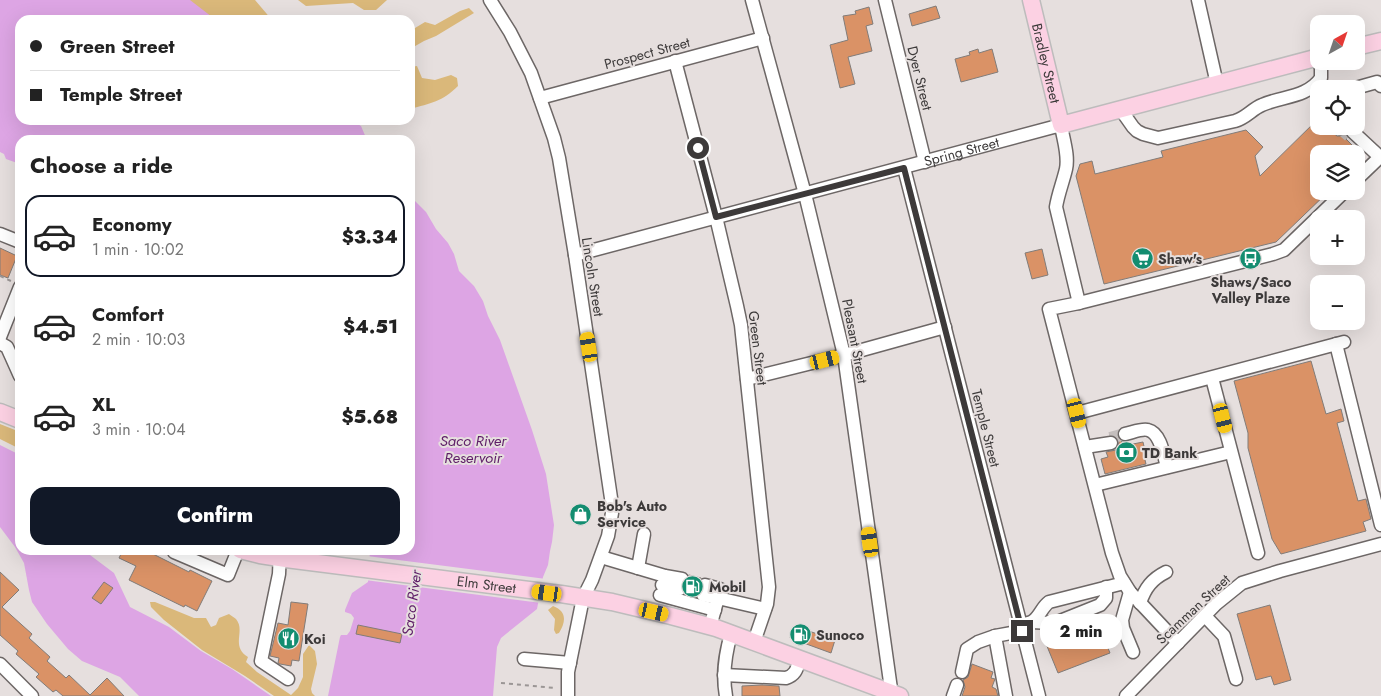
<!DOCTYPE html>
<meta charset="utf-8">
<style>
:root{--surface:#fff;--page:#f2f2f2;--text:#222;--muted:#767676;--line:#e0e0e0;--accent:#111827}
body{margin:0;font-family:Jost,sans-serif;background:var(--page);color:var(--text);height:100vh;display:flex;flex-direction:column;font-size:19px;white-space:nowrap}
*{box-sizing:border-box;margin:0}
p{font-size:16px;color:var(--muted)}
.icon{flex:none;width:28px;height:28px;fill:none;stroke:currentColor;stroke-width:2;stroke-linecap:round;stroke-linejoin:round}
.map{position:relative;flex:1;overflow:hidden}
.sheet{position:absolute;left:15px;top:135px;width:400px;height:420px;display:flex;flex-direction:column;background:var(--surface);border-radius:15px;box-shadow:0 5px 20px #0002}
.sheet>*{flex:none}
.top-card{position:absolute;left:15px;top:15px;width:400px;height:110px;border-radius:15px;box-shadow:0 5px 20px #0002;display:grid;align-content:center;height:110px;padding:0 15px;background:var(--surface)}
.needle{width:32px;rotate:40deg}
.fabs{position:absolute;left:1310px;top:15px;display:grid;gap:10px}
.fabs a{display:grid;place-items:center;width:55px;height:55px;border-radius:10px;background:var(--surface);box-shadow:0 5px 20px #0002;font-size:25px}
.end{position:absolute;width:22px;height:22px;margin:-11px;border:6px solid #3d3a3a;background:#fff;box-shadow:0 0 0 2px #fff}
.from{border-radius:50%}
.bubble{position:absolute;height:35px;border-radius:15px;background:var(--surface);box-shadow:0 5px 20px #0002;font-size:16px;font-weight:800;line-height:35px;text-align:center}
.car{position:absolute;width:15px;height:30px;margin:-15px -8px;border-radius:6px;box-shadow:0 0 4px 1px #0007;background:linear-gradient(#f5c518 24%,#345 0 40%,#f5c518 0 76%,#345 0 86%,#f5c518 0)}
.top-card b{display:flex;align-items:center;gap:18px;height:48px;font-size:19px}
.top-card b+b{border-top:1px solid var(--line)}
.top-card i{width:12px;height:12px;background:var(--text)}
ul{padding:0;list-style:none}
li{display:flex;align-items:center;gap:15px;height:82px;margin:0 10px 8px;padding:0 5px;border:2px solid transparent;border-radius:15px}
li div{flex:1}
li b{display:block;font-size:19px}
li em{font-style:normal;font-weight:800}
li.selected{border-color:var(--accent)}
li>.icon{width:45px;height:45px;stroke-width:1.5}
h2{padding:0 15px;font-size:22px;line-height:60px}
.primary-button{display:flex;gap:10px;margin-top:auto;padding:10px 15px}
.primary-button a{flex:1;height:58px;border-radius:15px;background:var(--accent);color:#fff;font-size:20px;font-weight:800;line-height:58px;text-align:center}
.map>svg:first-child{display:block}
.green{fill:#dab87a}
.water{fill:#dda5e4}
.pier{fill:#e6dfde}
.building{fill:#da9266;stroke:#817c79}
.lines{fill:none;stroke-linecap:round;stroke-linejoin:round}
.minor-tunnel{stroke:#c4bebd;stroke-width:12;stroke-dasharray:12 6;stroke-linecap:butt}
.minor-casing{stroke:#6d6766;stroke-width:15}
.major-casing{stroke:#bdbcbc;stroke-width:19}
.path{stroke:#9b9695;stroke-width:2;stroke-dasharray:4 4;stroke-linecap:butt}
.minor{stroke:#fff;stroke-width:12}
.major{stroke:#fcd1e3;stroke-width:16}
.route{stroke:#3d3a3a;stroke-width:6}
.labels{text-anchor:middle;stroke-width:4;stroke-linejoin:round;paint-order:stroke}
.street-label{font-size:14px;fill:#3d3a3a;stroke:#e6dfde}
.poi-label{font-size:14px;font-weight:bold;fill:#3d3a3a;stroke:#e6dfde;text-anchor:start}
.water-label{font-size:15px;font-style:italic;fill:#5f1e68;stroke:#e6dfde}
</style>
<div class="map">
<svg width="1381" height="696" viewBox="0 0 1381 696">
<rect width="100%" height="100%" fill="#e6dfde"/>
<path class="green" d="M168,0H255L272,20H204Z
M298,0H387L376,10H364L353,3L306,6Z
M469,8L474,13L436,36L424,41L410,49V31L425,22L435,25L460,11Z
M417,66L422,78L435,80L451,75L457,78L458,86C442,102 431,103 410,109V67Z
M0,424L20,432V449L0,439Z
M150,602H155L194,618H206L211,627L216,625L219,618L229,614C231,616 234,617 236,619C246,631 230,646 248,657L246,662L257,672L291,695L298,688L303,677V654L309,645L315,651L317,664L311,689L312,693L315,696H274L245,676L202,650L164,620L151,607Z
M553,606C567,611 566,622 559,633L556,634L554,630L555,619L548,610Z"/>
<path class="water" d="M0,0H190L216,20H20V120H351L361,126L367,140H20V164L6,159L4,154L0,152Z
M410,196L426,212L436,229L448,243L454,254L459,271L474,286L483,301L488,316L500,340L532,430L546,474L554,525L552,542L550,551L548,565L543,577L537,609L501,638L497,647L493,696H328L340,637L341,635H347L350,631L354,618L351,614L345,612V610L352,593L368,582L370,550H410Z
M0,445L20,455V550H86L90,555L114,573L130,607L169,627L201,651L232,669L271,696H139L120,677L82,661L68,649L47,624L32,602L29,590L24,563L15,547L0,527Z"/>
<path class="pier" d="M367,556L546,579L541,603L365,580Z"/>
<path class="building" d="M936,6L940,18L912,26L909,14Z
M869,7L873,24L866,26L872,51L848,57L855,84L840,88L830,45L848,40L843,16L856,14L855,11Z
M978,49L979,53L992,49L998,72L961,82L955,59L970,55L969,52Z
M1319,118V126H1330L1332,132L1337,136H1342L1345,134L1347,138L1346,139L1361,154H1319V191H1329L1276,242L1104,284L1076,176L1080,164L1092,161L1095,174L1163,157L1161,151L1246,130L1263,147L1255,156L1260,176Z
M0,248L17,256L8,278L0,275Z
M1042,249L1048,275L1032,279L1025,253Z
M1311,361L1326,414L1341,409L1344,421L1337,423L1358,501L1366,499L1371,519L1363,522L1366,531L1281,554L1272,539L1248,448V433L1234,381Z
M1117,432L1119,439L1122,442H1127L1128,445L1143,442L1146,455L1144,456L1146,464L1105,474L1101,459L1108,457L1106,452L1116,450L1118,446L1119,442L1117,438L1109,434Z
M123,550H145L189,572L190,570L212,581L197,611L185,605L184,607L129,580L136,566L119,558Z
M0,572L19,590L2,607L32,634L29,638L50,657L47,661L66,678L69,675L90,695L107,678L124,696H63L56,690L53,692L36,677L39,674L16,654L18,651L0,635Z
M689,575L701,578L697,582L698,589L695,593V596L686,594L688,590L687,585L690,580Z
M104,582L113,588L101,604L92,598Z
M291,602L308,604L299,661L292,660L291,666L280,664L278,663L279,658L270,656L278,623L288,625Z
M1270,605L1291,680L1274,685L1271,676L1256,680L1237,614Z
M1095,616L1110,653L1058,673L1042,634L1063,629Z
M358,625L402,634L400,643L356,634Z
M794,626L835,640L831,653L790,638Z
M972,664L993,672L991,678L995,679L992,687L996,689L998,696H962L965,687L963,680L968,677Z
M762,685L779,686L780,696H742V686Z"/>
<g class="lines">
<path class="minor-tunnel" d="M1340,128L1349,136
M1110,438L1125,434
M682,579L705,585
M680,589L703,595"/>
<defs>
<g id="minor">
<path d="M490,0L510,32L531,73L554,138L559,158L575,255L611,498L612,513L608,536L592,580L583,598L568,672V696"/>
<path d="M752,0L805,194L844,355L892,696"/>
<path d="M885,0L925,162"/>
<path d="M1198,0L1217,84"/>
<path d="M675,61L716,217L737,306L741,325L769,587L767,604L754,642"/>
<path d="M1352,89L1377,82L1381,86"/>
<path d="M540,98L763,38"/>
<path d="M1121,110L1133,127L1137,131L1143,134L1158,138L1235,121C1246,118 1252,109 1262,105C1282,96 1307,98 1321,78V68L1317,58"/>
<path d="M1338,126L1340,128"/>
<path d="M1353,132L1380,157"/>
<path d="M904,168L1039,696"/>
<path d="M1356,180L1381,156"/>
<path d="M0,234L20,242"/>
<path id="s1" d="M575,255L1061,125C1063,139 1069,155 1066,169C1063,182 1058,194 1056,207L1079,303"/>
<path d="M0,337L20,287"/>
<path d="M0,343L7,347L20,376"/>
<path d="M1336,344L1381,525"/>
<path d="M1212,378L1258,553"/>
<path d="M747,379L844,355L945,327"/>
<path d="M1077,413L1344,342"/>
<path d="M1125,434C1131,433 1142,428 1148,430C1161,433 1164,457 1167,467"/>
<path d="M1085,447L1111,443"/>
<path d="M1095,485L1231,452"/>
<path d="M280,550L279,574L261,661L288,679"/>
<path d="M174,552L228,575L238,550"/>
<path d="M601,557L665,576L682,579"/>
<path d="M638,568L644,534"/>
<path d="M662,585L680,589"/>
<path d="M1130,592L1122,620L1123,628L1133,652"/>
<path d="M660,595L715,610"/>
<path d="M703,595L718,598L720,589L705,585"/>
<path d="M1140,603C1145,588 1152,579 1166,572"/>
<path d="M1205,616L1224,636L1236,679"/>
<path d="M1032,622L1050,623L1060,621L1100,605L1106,598V587"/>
<path d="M1021,625C1024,624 1030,623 1033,621C1040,616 1042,607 1049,602L1124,583"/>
<path d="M710,627L718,598L765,609"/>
<path d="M1178,643L1130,592L1120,576L1112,553L1049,309L1079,303L1273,254L1284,250L1345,191"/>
<path d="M524,659L570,663"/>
<path d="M0,664L32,696"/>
<path d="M962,672L967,649L978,642L995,636"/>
<path d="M724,675L786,678C796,675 797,668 800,659"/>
<path d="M726,696C722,674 725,655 731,634"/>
<path d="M953,696L957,685"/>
<path d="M1006,696L995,636L1022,631"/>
<path d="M1126,696L1216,604L1242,583L1280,571L1381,544"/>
</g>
<g id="major">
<path id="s2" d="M1031,0L1061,125L1319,57"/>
<path d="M1356,47L1381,41"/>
<path d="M0,412L20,420"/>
<path id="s3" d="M240,550L260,555L286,559L561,594L612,602L671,616L716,628L900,696"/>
</g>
</defs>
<use href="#minor" class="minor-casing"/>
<use href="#major" class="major-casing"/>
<path class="path" d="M0,276L11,281
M501,683L555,688"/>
<use href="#minor" class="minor"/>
<use href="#major" class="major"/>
</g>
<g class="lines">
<path class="route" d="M698,148L716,217L904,168L1022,631"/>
</g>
<defs>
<symbol id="supermarket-disc" viewBox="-11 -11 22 22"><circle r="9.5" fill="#138d70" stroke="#e6dfde"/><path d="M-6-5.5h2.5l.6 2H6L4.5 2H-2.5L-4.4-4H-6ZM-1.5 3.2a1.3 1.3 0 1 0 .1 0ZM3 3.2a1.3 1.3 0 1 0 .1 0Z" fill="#fff"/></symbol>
<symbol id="bus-disc" viewBox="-11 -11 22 22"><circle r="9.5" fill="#138d70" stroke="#e6dfde"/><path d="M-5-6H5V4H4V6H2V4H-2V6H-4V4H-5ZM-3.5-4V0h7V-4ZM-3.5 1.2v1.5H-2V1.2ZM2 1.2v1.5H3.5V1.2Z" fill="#fff"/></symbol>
<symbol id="bank-disc" viewBox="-11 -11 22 22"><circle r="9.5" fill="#138d70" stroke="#e6dfde"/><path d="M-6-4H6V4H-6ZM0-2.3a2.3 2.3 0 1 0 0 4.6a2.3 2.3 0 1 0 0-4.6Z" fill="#fff"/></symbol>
<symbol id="shop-disc" viewBox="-11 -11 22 22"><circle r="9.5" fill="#138d70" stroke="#e6dfde"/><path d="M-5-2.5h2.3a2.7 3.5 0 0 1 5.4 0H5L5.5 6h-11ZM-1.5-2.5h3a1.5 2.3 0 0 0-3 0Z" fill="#fff"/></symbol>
<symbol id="fuel-disc" viewBox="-11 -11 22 22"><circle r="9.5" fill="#138d70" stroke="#e6dfde"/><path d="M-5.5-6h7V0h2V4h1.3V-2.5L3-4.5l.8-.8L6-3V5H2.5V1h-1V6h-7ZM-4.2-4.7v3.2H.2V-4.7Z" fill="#fff"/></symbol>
<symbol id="restaurant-disc" viewBox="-11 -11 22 22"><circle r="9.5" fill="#138d70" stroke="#e6dfde"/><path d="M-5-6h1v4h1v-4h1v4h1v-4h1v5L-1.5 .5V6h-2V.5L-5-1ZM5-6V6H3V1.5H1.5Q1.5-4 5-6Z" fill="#fff"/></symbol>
</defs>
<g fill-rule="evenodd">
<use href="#supermarket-disc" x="1130" y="246" width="25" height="25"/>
<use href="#bus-disc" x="1238" y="246" width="25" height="25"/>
<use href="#bank-disc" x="1114" y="440" width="25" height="25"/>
<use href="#shop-disc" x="568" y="502" width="25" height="25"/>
<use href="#fuel-disc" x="680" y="574" width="25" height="25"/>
<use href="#fuel-disc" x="788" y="622" width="25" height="25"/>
<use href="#restaurant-disc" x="276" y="626" width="25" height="25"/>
</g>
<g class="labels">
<g class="street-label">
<text transform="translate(647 53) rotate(-15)" y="5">Prospect Street</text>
<text dy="5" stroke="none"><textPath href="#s2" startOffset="65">Bradley Street</textPath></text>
<text transform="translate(920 78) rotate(76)" y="5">Dyer Street</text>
<text dy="5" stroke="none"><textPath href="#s1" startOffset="400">Spring Street</textPath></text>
<text transform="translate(593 277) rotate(81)" y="5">Lincoln Street</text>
<text transform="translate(855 341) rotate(79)" y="5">Pleasant Street</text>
<text transform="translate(758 348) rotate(83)" y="5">Green Street</text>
<text transform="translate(986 428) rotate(76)" y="5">Temple Street</text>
<text dy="5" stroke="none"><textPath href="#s3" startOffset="249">Elm Street</textPath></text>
<text transform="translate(1193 609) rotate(-43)" y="5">Scamman Street</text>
</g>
<g class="poi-label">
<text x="1158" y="264">Shaw's</text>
<text x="1251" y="287" text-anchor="middle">Shaws/Saco<tspan x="1251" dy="16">Valley Plaze</tspan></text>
<text x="1142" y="458">TD Bank</text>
<text x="597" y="511">Bob's Auto<tspan x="597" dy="16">Service</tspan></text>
<text x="709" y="592">Mobil</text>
<text x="816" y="640">Sunoco</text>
<text x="304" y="644">Koi</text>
</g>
<g class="water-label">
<text x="473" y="446">Saco River<tspan x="473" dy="17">Reservoir</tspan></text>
<text transform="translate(412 603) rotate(-82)" y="5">Saco River</text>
</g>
</g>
</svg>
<div class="fabs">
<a><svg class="needle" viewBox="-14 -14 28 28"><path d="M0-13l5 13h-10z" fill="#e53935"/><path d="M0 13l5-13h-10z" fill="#767676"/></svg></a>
<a><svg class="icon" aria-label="locate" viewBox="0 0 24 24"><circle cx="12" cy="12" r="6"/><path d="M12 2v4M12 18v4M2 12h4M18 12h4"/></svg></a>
<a><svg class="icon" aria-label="layers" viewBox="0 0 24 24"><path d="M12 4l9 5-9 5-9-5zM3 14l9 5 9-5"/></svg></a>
<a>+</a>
<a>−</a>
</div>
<i class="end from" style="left:698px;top:148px"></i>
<i class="end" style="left:1022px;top:631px"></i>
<div class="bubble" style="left:1040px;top:614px;width:82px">2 min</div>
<i class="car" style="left:589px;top:347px;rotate:351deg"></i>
<i class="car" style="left:825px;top:360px;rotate:76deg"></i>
<i class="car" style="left:1077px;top:413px;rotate:166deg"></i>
<i class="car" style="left:1223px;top:418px;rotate:166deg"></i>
<i class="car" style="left:870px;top:542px;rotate:352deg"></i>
<i class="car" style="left:547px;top:593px;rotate:278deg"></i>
<i class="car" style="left:654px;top:612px;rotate:103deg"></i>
<div class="top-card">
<b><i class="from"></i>Green Street</b>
<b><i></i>Temple Street</b>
</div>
<section class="sheet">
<h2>Choose a ride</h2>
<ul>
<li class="selected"><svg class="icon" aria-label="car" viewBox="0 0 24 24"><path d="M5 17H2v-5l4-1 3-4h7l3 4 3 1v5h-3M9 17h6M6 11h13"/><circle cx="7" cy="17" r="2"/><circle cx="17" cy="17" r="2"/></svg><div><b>Economy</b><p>1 min · 10:02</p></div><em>$3.34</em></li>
<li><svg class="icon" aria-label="car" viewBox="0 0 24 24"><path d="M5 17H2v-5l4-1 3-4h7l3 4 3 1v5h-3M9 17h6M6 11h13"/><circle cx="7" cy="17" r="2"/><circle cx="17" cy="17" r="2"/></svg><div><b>Comfort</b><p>2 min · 10:03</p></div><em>$4.51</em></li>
<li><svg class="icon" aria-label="car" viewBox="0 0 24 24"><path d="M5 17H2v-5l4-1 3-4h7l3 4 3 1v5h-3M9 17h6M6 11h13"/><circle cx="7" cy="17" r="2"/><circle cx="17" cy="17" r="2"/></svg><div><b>XL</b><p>3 min · 10:04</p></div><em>$5.68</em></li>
</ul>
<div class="primary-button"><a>Confirm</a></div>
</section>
</div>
